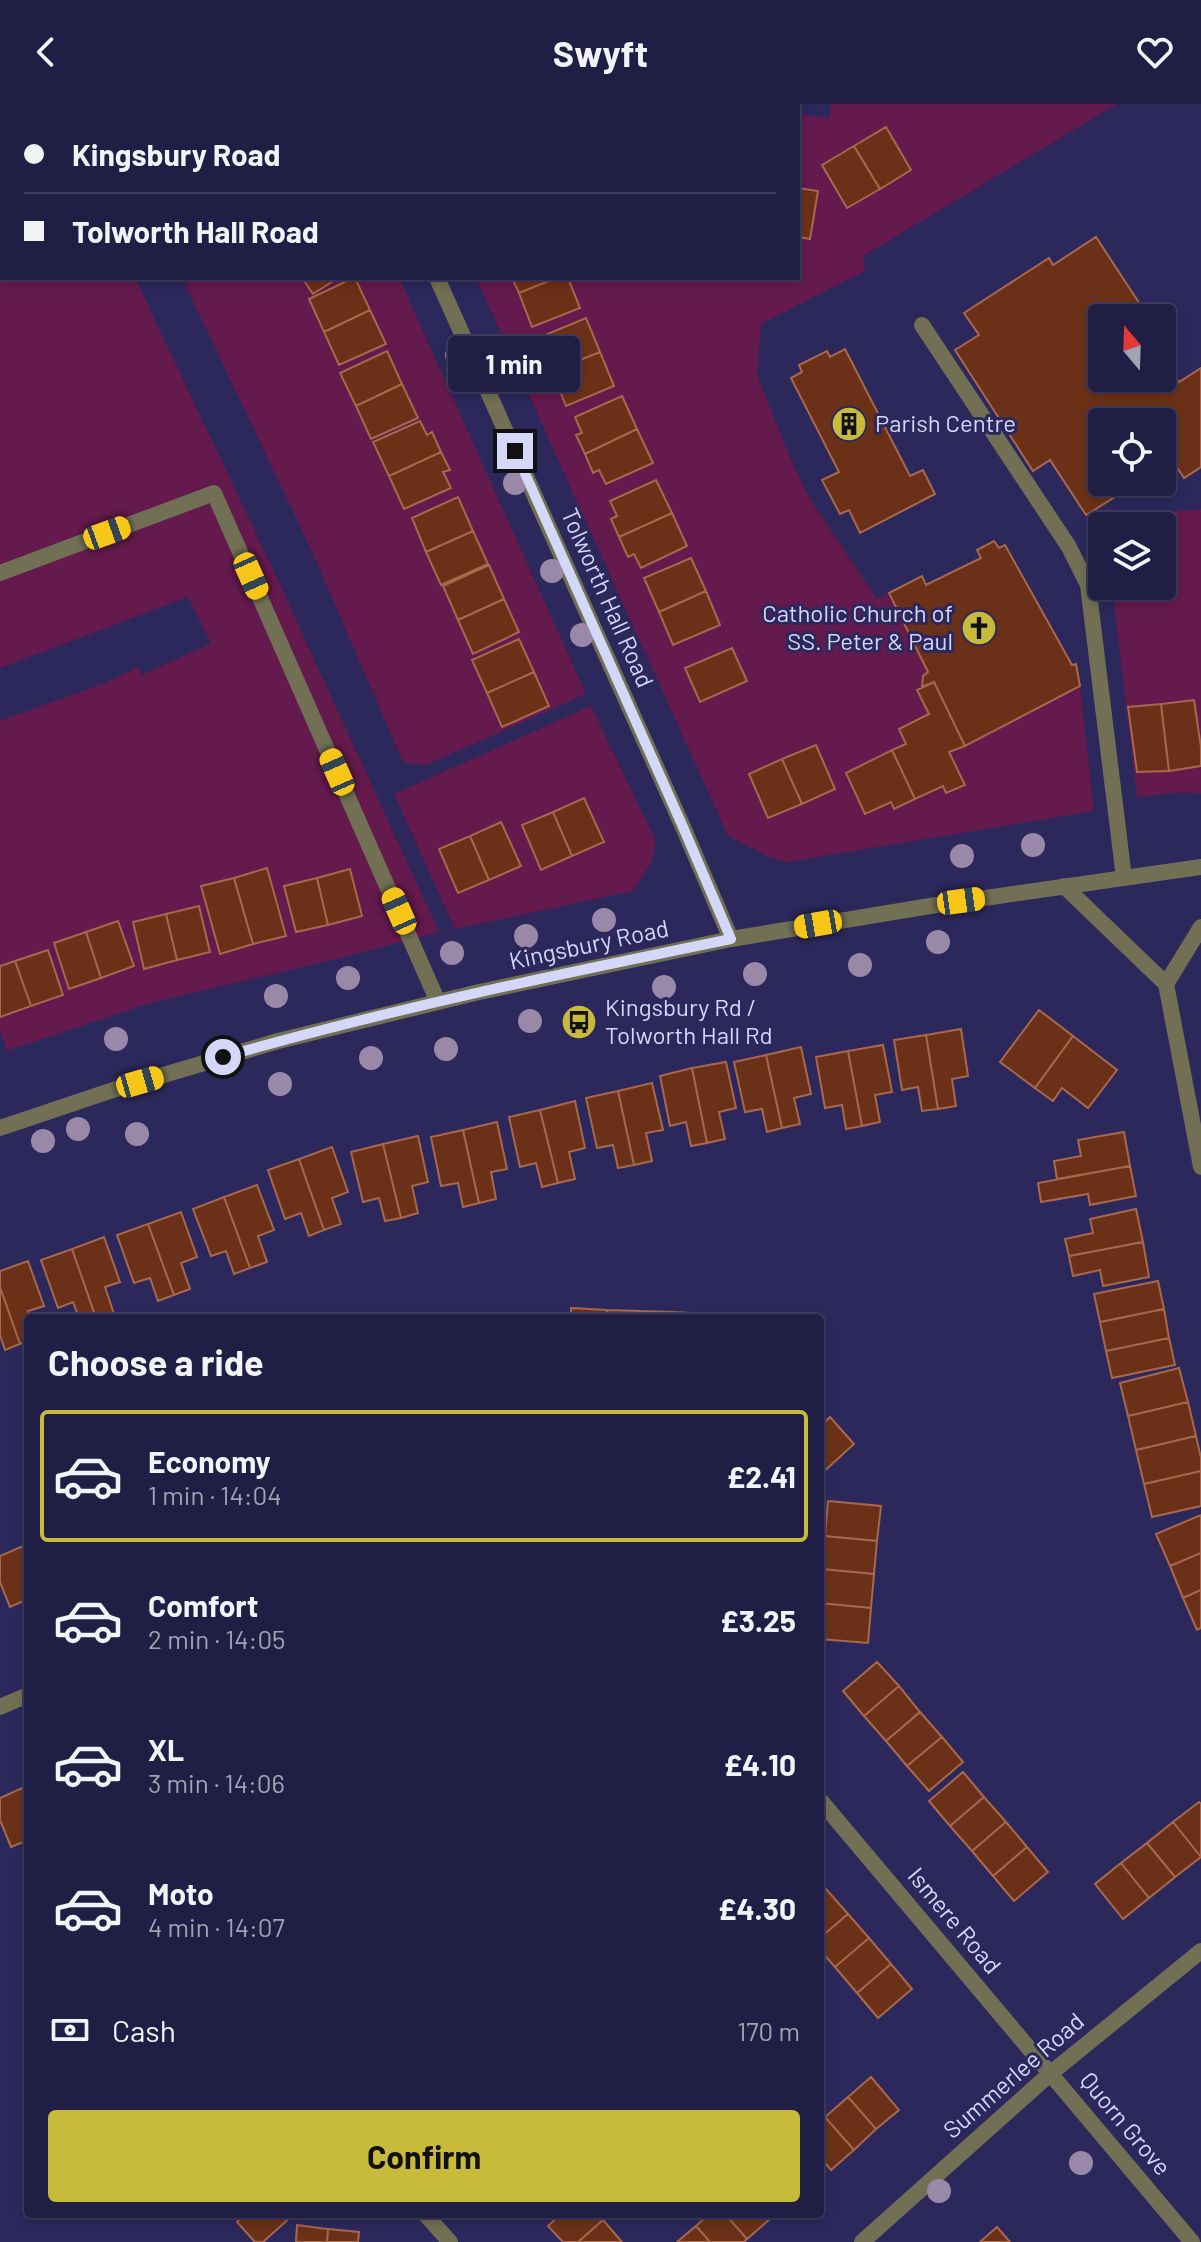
<!DOCTYPE html>
<meta charset="utf-8">
<style>
:root{--surface:#211e45;--page:#29274c;--text:#f1f3f6;--muted:#a2a2b3;--line:#3e3c5e;--accent:#c8bb3b}
body{margin:0;font-family:Barlow,sans-serif;background:var(--page);color:var(--text);height:100vh;display:flex;flex-direction:column;font-size:30px;white-space:nowrap}
*{box-sizing:border-box;margin:0}
p{font-size:26px;color:var(--muted)}
.icon{flex:none;width:44px;height:44px;fill:none;stroke:currentColor;stroke-width:2;stroke-linecap:round;stroke-linejoin:round}
.map{position:relative;flex:1;overflow:hidden}
.details{position:absolute;left:24px;top:1210px;width:800px;height:904px;display:flex;flex-direction:column;background:var(--surface);border-radius:8px;box-shadow:0 4px 12px #0003,0 0 0 2px var(--line)}
.details>*{flex:none}
.hud{position:absolute;left:0px;top:0px;width:800px;height:176px;box-shadow:0 4px 12px #0003,0 0 0 2px var(--line);display:grid;align-content:center;height:176px;padding:0 24px;background:var(--surface)}
.needle{width:52px;rotate:341deg}
.controls{position:absolute;left:1088px;top:200px;display:grid;gap:16px}
.controls a{display:grid;place-items:center;width:88px;height:88px;border-radius:8px;background:var(--surface);box-shadow:0 4px 12px #0003,0 0 0 2px var(--line);font-size:40px}
.end{position:absolute;width:36px;height:36px;margin:-18px;border:10px solid #d5d7f8;background:#111;box-shadow:0 0 0 4px #111}
.from{border-radius:50%}
.bubble{position:absolute;height:56px;border-radius:8px;background:var(--surface);box-shadow:0 4px 12px #0003,0 0 0 2px var(--line);font-size:26px;font-weight:700;line-height:56px;text-align:center}
.car{position:absolute;width:24px;height:48px;margin:-24px -12px;border-radius:10px;box-shadow:0 0 6px 2px #0007;background:linear-gradient(#f5c518 24%,#345 0 40%,#f5c518 0 76%,#345 0 86%,#f5c518 0)}
.hud b{display:flex;align-items:center;gap:28px;height:76px;font-size:30px}
.hud b+b{border-top:2px solid var(--line)}
.hud i{width:20px;height:20px;background:var(--text)}
ul{padding:0;list-style:none}
li{display:flex;align-items:center;gap:24px;height:132px;margin:0 16px 12px;padding:0 8px;border:4px solid transparent;border-radius:8px}
li div{flex:1}
li b{display:block;font-size:30px}
li em{font-style:normal;font-weight:700}
li.active{border-color:var(--accent)}
li>.icon{width:72px;height:72px;stroke-width:1.5}
h2{padding:0 24px;font-size:36px;line-height:96px}
.pay{display:flex;align-items:center;gap:20px;height:88px;padding:0 24px;font-size:30px}
.pay p{margin-inline-start:auto}
.cta{display:flex;gap:16px;margin-top:auto;padding:16px 24px}
.cta a{flex:1;height:92px;border-radius:8px;background:var(--accent);color:#111;font-size:32px;font-weight:700;line-height:92px;text-align:center}
header{display:flex;justify-content:space-between;align-items:center;height:104px;padding:0 24px;background:var(--surface);font-size:36px;font-weight:700}
.map>svg:first-child{display:block}
.green{fill:#641a4d}
.building{fill:#6b3118;stroke:#a7684e;stroke-width:2}
.lines{fill:none;stroke-linecap:round;stroke-linejoin:round}
.service{stroke:#727054;stroke-width:16}
.minor{stroke:#727054;stroke-width:16}
.tertiary{stroke:#727054;stroke-width:16}
.tree{fill:#9a88a8}
.route{stroke:#d5d7f8;stroke-width:10}
.labels{text-anchor:middle;stroke-width:6;stroke-linejoin:round;paint-order:stroke}
.poi-label{font-size:24px;fill:#d5d7f8;stroke:#2c285c;text-anchor:start}
.street-label{font-size:24px;fill:#d5d7f8;stroke:#2c285c}
</style>
<header><svg class="icon" aria-label="back" viewBox="0 0 24 24"><path d="M15 5l-7 7 7 7"/></svg>Swyft<svg class="icon" aria-label="heart" viewBox="0 0 24 24"><path d="M12 20l-8-8c-3-5 5-10 8-4 3-6 11-1 8 4z"/></svg></header>
<div class="map">
<svg width="1201" height="2138" viewBox="0 0 1201 2138">
<rect width="100%" height="100%" fill="#2c285c"/>
<path class="green" d="M0,0H53L54,2H2V174H135L271,461L439,828L336,855L150,899L7,947L0,925V617L107,578L138,563L142,571L211,539L188,493L0,564Z
M397,0H765L764,2H398Z
M831,0H1117L863,152L865,167L761,220L757,271L791,356L810,395L877,495L889,489L928,568L923,572L922,583L917,586L929,610L899,625L906,640L943,682L946,689L965,681L949,648L1080,582L1094,707L787,758L772,754L728,732L476,174H798V10L829,14Z
M182,174H399L586,590L426,661L403,658L315,454Z
M1201,405V690L1184,688L1137,693L1112,482H1162V422H1111C1131,405 1175,409 1201,405Z
M591,602L654,733C659,753 643,770 633,787L455,825L394,690Z"/>
<path class="building" d="M886,23L911,66L880,85L854,42Z
M854,42L880,85L847,104L822,61Z
M798,84L818,87L810,135L798,133Z
M1096,133L1149,214H1102V274H1162V251L1179,278L1201,264V363L1184,374L1162,340V318H1102V378H1139L1086,411L1050,356L1033,367L955,246L979,231L964,209L1049,154L1053,161Z
M302,174H338L313,190Z
M353,174H355L370,206L324,228L309,195Z
M512,174H556L519,189Z
M556,174H568L580,204L532,223L519,189Z
M370,206L386,240L339,261L324,228Z
M586,214L600,248L552,267L538,234Z
M845,245L910,372L923,366L935,390L860,429L849,406L840,410L822,376L839,368L791,274L802,268L799,261L827,247L830,253Z
M387,247L402,280L356,302L340,269Z
M600,248L614,282L566,302L552,267Z
M402,280L418,314L371,335L356,302Z
M622,292L637,325L585,350L576,331L582,329L575,313Z
M420,317L427,331L432,328L441,348L389,372L373,338Z
M637,325L653,359L606,380L599,366L593,369L585,350Z
M441,348L450,366L443,368L451,384L404,405L389,372Z
M656,376L672,409L619,433L611,415L617,412L610,397Z
M458,393L473,427L426,448L412,414Z
M672,409L687,442L641,464L634,450L628,453L619,433Z
M473,427L488,460L441,481L426,448Z
M994,437L999,444L1005,441L1072,561L1076,560L1080,582L965,642L934,578L922,583L923,572L928,568L889,489L922,472L926,481L981,454L977,446Z
M691,454L706,487L659,508L644,474Z
M489,461L504,495L458,516L443,482Z
M706,487L720,521L673,541L659,508Z
M504,495L519,528L473,550L458,516Z
M519,535L534,568L487,589L472,556Z
M732,544L747,577L700,598L685,564Z
M534,568L549,602L502,623L487,589Z
M934,578L965,642L949,648L965,681L946,689L943,682L915,695L892,646L906,640L899,625L929,610L917,586Z
M1194,596L1201,643V662L1169,667L1161,600Z
M1161,600L1169,667L1137,668L1128,603Z
M816,641L835,685L802,700L782,655Z
M892,646L915,695L894,705L891,698L865,710L846,669Z
M782,655L802,700L768,714L749,670Z
M584,694L604,738L572,752L553,708Z
M553,708L572,752L541,766L522,721Z
M501,718L521,762L489,776L470,732Z
M470,732L489,776L458,789L439,745Z
M267,764L286,832L253,840L234,774Z
M350,765L362,812L328,821L317,774Z
M234,774L253,840L220,850L201,782Z
M317,774L328,821L296,828L284,782Z
M199,802L210,848L177,856L166,810Z
M166,810L177,856L144,865L133,818Z
M118,817L134,862L101,874L86,828Z
M86,828L101,874L69,885L54,839Z
M48,846L63,891L31,902L15,857Z
M15,857L31,902L0,913V862Z
M1039,906L1073,932L1035,984L1000,958Z
M961,925L968,972L952,975L956,1002L938,1005L926,931Z
M926,931L938,1005L922,1007L918,983L902,986L894,936Z
M1073,932L1117,966L1088,1004L1062,984L1053,997L1035,984Z
M883,941L892,988L875,991L880,1018L862,1022L848,947Z
M801,943L811,990L794,994L800,1020L782,1024L766,951Z
M848,947L862,1022L846,1025L842,1001L825,1004L816,953Z
M766,951L782,1024L767,1028L762,1005L745,1008L734,958Z
M726,958L736,1004L719,1008L725,1035L707,1039L692,964Z
M692,964L707,1039L691,1042L686,1018L670,1022L660,972Z
M652,979L663,1026L646,1029L652,1057L634,1061L618,987Z
M618,987L634,1061L618,1064L613,1041L597,1044L586,994Z
M575,997L585,1044L569,1048L575,1075L558,1079L540,1006Z
M540,1006L558,1079L542,1083L536,1059L520,1063L509,1013Z
M497,1018L507,1065L491,1068L496,1095L479,1099L463,1026Z
M463,1026L479,1099L463,1103L458,1079L441,1082L431,1033Z
M1124,1028L1130,1062L1057,1075L1054,1057L1081,1052L1078,1036Z
M418,1032L428,1078L412,1082L418,1109L401,1114L383,1040Z
M383,1040L401,1114L385,1117L379,1094L363,1098L351,1048Z
M332,1043L348,1088L332,1094L341,1120L324,1126L299,1055Z
M299,1055L324,1126L309,1132L301,1109L285,1115L268,1066Z
M1130,1062L1136,1092L1090,1101L1088,1090L1041,1098L1038,1079Z
M257,1081L274,1126L258,1132L267,1158L250,1164L224,1093Z
M224,1093L250,1164L234,1170L226,1147L211,1152L193,1105Z
M1136,1105L1143,1138L1069,1152L1065,1135L1093,1129L1090,1115Z
M181,1108L197,1153L181,1159L190,1185L174,1191L148,1120Z
M148,1120L174,1191L158,1197L150,1174L134,1179L117,1131Z
M104,1133L120,1178L105,1183L114,1210L96,1214L72,1145Z
M1143,1138L1149,1173L1103,1182L1100,1166L1073,1172L1069,1152Z
M72,1145L96,1214H79L73,1198L58,1204L41,1156Z
M28,1157L44,1202L28,1207L31,1214H28V1237L20,1240L0,1183V1167Z
M1158,1177L1164,1205L1100,1218L1094,1190Z
M0,1183L20,1240L5,1246L0,1231Z
M571,1204L607,1206V1214H571Z
M1164,1205L1169,1234L1106,1247L1100,1218Z
M607,1206L640,1207V1214H607Z
M640,1207L674,1208V1214H640Z
M674,1208L709,1210V1214H674Z
M1169,1234L1175,1261L1112,1274L1106,1247Z
M1179,1264L1188,1298L1128,1312L1120,1279Z
M1188,1298L1196,1332L1136,1346L1128,1312Z
M830,1313L854,1340L820,1371V1323Z
M1196,1332L1201,1354V1367L1144,1380L1136,1346Z
M1201,1367V1402L1152,1413L1144,1380Z
M828,1397L881,1402L877,1437L825,1432Z
M1201,1411V1449L1170,1462L1156,1430Z
M825,1432L877,1437L874,1470L822,1465Z
M23,1442L28,1456V1495L10,1503L0,1478V1452Z
M1201,1449V1486L1183,1494L1170,1462Z
M822,1465L874,1470L871,1504L820,1499Z
M1201,1486V1524L1197,1526L1183,1494Z
M820,1499L871,1504L868,1539L820,1535Z
M877,1558L899,1582L864,1612L843,1587Z
M899,1582L920,1608L886,1637L864,1612Z
M920,1608L942,1633L907,1662L886,1637Z
M942,1633L963,1658L929,1687L907,1662Z
M963,1668L984,1693L950,1722L929,1697Z
M22,1684L28,1698V1736L11,1743L0,1716V1694Z
M984,1693L1006,1718L972,1747L950,1722Z
M1199,1698L1201,1700V1753L1173,1718Z
M1006,1718L1027,1743L993,1772L972,1747Z
M1173,1718L1201,1753L1175,1773L1147,1739Z
M1147,1739L1175,1773L1149,1794L1121,1759Z
M1027,1743L1048,1768L1014,1797L993,1772Z
M1121,1759L1149,1794L1123,1815L1095,1780Z
M826,1785L848,1810L820,1834V1790Z
M848,1810L869,1834L835,1863L820,1846V1834Z
M869,1834L891,1860L857,1889L835,1863Z
M891,1860L912,1885L878,1914L857,1889Z
M871,1973L899,2006L876,2025L848,1993Z
M848,1993L876,2025L854,2046L825,2013Z
M825,2013L854,2046L831,2066L820,2053V2017Z
M246,2110H290L292,2112L263,2138H255L237,2118Z
M561,2110H598L603,2116L578,2138H563L548,2122Z
M709,2110H725L747,2135L744,2138H710L696,2122Z
M725,2110H766L770,2115L747,2135Z
M603,2116L622,2138H578Z
M297,2121L328,2125L327,2138H296Z
M696,2122L710,2138H677Z
M997,2123L1010,2138H980Z
M328,2125L359,2128L358,2138H327Z"/>
<g class="lines">
<path class="service" d="M922,221L1069,443L1088,481L1124,774
M0,469L214,389L438,898"/>
<path class="minor" d="M358,0L359,2
M437,174L683,723L731,835
M1064,782L1166,880L1201,1063
M1166,880L1201,823
M0,1603L28,1591
M820,1696L1192,2138
M425,2110L450,2138
M862,2138L1051,1969L1201,1847"/>
<path class="tertiary" d="M0,1024L113,986L278,937L479,888L731,835L936,801L1201,763"/>
</g>
<g class="tree">
<circle cx="457" cy="251" r="12"/>
<circle cx="525" cy="272" r="12"/>
<circle cx="515" cy="379" r="12"/>
<circle cx="552" cy="467" r="12"/>
<circle cx="582" cy="531" r="12"/>
<circle cx="1033" cy="741" r="12"/>
<circle cx="962" cy="752" r="12"/>
<circle cx="604" cy="816" r="12"/>
<circle cx="526" cy="832" r="12"/>
<circle cx="938" cy="838" r="12"/>
<circle cx="452" cy="849" r="12"/>
<circle cx="860" cy="861" r="12"/>
<circle cx="755" cy="870" r="12"/>
<circle cx="348" cy="874" r="12"/>
<circle cx="664" cy="883" r="12"/>
<circle cx="276" cy="892" r="12"/>
<circle cx="530" cy="917" r="12"/>
<circle cx="116" cy="935" r="12"/>
<circle cx="446" cy="945" r="12"/>
<circle cx="371" cy="954" r="12"/>
<circle cx="280" cy="980" r="12"/>
<circle cx="78" cy="1025" r="12"/>
<circle cx="137" cy="1030" r="12"/>
<circle cx="43" cy="1037" r="12"/>
<circle cx="1081" cy="2059" r="12"/>
<circle cx="939" cy="2087" r="12"/>
</g>
<g class="lines">
<path class="route" d="M223,953C390,905 560,870 731,835L683,723L515,347"/>
</g>
<defs>
<symbol id="building-disc" viewBox="-11 -11 22 22"><circle r="9.5" fill="#c8bb3b" stroke="#2c285c"/><path d="M-4-6H4V6H1V3H-1V6H-4ZM-2.5-4.3h1.7v1.8h-1.7ZM.8-4.3h1.7v1.8H.8ZM-2.5-1h1.7V.8h-1.7ZM.8-1h1.7V.8H.8Z" fill="#111"/></symbol>
<symbol id="church-disc" viewBox="-11 -11 22 22"><circle r="9.5" fill="#c8bb3b" stroke="#2c285c"/><path d="M-1.2-6h2.4v3.5h3.3v2.4h-3.3V6h-2.4V-.1h-3.3v-2.4h3.3Z" fill="#111"/></symbol>
<symbol id="bus-disc" viewBox="-11 -11 22 22"><circle r="9.5" fill="#c8bb3b" stroke="#2c285c"/><path d="M-5-6H5V4H4V6H2V4H-2V6H-4V4H-5ZM-3.5-4V0h7V-4ZM-3.5 1.2v1.5H-2V1.2ZM2 1.2v1.5H3.5V1.2Z" fill="#111"/></symbol>
</defs>
<g fill-rule="evenodd">
<use href="#building-disc" x="829" y="300" width="40" height="40"/>
<use href="#church-disc" x="959" y="504" width="40" height="40"/>
<use href="#bus-disc" x="559" y="898" width="40" height="40"/>
</g>
<g class="labels">
<g class="poi-label">
<text x="875" y="328">Parish Centre</text>
<text x="953" y="518" text-anchor="end">Catholic Church of<tspan x="953" dy="28">SS. Peter &amp; Paul</tspan></text>
<text x="605" y="912">Kingsbury Rd /<tspan x="605" dy="28">Tolworth Hall Rd</tspan></text>
</g>
<g class="street-label">
<text transform="translate(607 494) rotate(66)" y="8">Tolworth Hall Road</text>
<text transform="translate(589 841) rotate(-12)" y="8">Kingsbury Road</text>
<text transform="translate(954 1817) rotate(50)" y="8">Ismere Road</text>
<text transform="translate(1014 1972) rotate(-41)" y="8">Summerlee Road</text>
<text transform="translate(1125 2020) rotate(50)" y="8">Quorn Grove</text>
</g>
</g>
</svg>
<div class="controls">
<a><svg class="needle" viewBox="-14 -14 28 28"><path d="M0-13l5 13h-10z" fill="#e53935"/><path d="M0 13l5-13h-10z" fill="#a2a2b3"/></svg></a>
<a><svg class="icon" aria-label="locate" viewBox="0 0 24 24"><circle cx="12" cy="12" r="6"/><path d="M12 2v4M12 18v4M2 12h4M18 12h4"/></svg></a>
<a><svg class="icon" aria-label="layers" viewBox="0 0 24 24"><path d="M12 4l9 5-9 5-9-5zM3 14l9 5 9-5"/></svg></a>
</div>
<i class="end from" style="left:223px;top:953px"></i>
<i class="end" style="left:515px;top:347px"></i>
<div class="bubble" style="left:448px;top:232px;width:132px">1 min</div>
<i class="car" style="left:107px;top:429px;rotate:70deg"></i>
<i class="car" style="left:251px;top:472px;rotate:156deg"></i>
<i class="car" style="left:337px;top:668px;rotate:336deg"></i>
<i class="car" style="left:961px;top:797px;rotate:82deg"></i>
<i class="car" style="left:399px;top:807px;rotate:336deg"></i>
<i class="car" style="left:818px;top:820px;rotate:260deg"></i>
<i class="car" style="left:140px;top:978px;rotate:74deg"></i>
<div class="hud">
<b><i class="from"></i>Kingsbury Road</b>
<b><i></i>Tolworth Hall Road</b>
</div>
<section class="details">
<h2>Choose a ride</h2>
<ul>
<li class="active"><svg class="icon" aria-label="car" viewBox="0 0 24 24"><path d="M5 17H2v-5l4-1 3-4h7l3 4 3 1v5h-3M9 17h6M6 11h13"/><circle cx="7" cy="17" r="2"/><circle cx="17" cy="17" r="2"/></svg><div><b>Economy</b><p>1 min · 14:04</p></div><em>£2.41</em></li>
<li><svg class="icon" aria-label="car" viewBox="0 0 24 24"><path d="M5 17H2v-5l4-1 3-4h7l3 4 3 1v5h-3M9 17h6M6 11h13"/><circle cx="7" cy="17" r="2"/><circle cx="17" cy="17" r="2"/></svg><div><b>Comfort</b><p>2 min · 14:05</p></div><em>£3.25</em></li>
<li><svg class="icon" aria-label="car" viewBox="0 0 24 24"><path d="M5 17H2v-5l4-1 3-4h7l3 4 3 1v5h-3M9 17h6M6 11h13"/><circle cx="7" cy="17" r="2"/><circle cx="17" cy="17" r="2"/></svg><div><b>XL</b><p>3 min · 14:06</p></div><em>£4.10</em></li>
<li><svg class="icon" aria-label="car" viewBox="0 0 24 24"><path d="M5 17H2v-5l4-1 3-4h7l3 4 3 1v5h-3M9 17h6M6 11h13"/><circle cx="7" cy="17" r="2"/><circle cx="17" cy="17" r="2"/></svg><div><b>Moto</b><p>4 min · 14:07</p></div><em>£4.30</em></li>
</ul>
<div class="pay"><svg class="icon" aria-label="cash" viewBox="0 0 24 24"><path d="M3 7h18v10H3z"/><circle cx="12" cy="12" r="2"/></svg>Cash<p>170 m</p></div>
<div class="cta"><a>Confirm</a></div>
</section>
</div>
